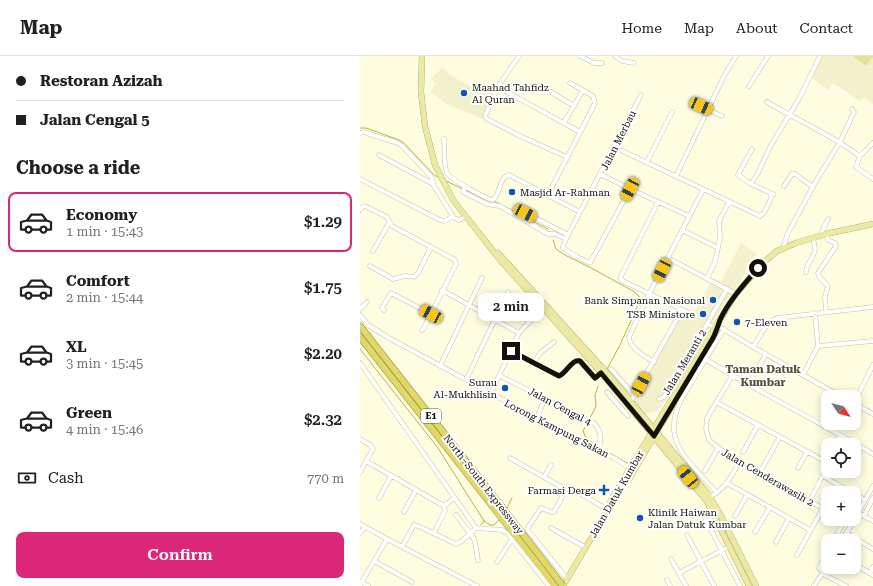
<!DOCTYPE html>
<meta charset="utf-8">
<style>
:root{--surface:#fff;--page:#f2f2f2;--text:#202124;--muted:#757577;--line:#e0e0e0;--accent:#db2777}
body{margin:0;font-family:"Roboto Serif",serif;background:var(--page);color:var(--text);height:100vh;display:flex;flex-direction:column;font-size:15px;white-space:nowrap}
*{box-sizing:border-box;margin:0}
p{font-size:13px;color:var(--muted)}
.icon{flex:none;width:22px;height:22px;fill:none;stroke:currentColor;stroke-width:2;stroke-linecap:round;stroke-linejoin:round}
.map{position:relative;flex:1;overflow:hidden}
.side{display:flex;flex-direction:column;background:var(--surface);width:360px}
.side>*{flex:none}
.hud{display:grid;align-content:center;height:88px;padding:0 16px;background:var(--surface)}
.needle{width:26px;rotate:125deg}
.controls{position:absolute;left:461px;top:334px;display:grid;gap:8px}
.controls a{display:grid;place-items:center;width:40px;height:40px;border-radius:8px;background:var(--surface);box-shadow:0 2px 10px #0003;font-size:20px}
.end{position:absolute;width:18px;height:18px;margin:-9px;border:5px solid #121208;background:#fff;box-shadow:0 0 0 2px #fff}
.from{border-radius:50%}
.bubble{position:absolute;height:28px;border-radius:8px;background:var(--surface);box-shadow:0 2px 10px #0003;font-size:13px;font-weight:600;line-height:28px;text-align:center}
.car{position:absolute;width:12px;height:24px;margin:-12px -6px;border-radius:5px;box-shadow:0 0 3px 1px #0007;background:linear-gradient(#f5c518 24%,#345 0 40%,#f5c518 0 76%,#345 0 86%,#f5c518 0)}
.hud b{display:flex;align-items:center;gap:14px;height:38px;font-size:15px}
.hud b+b{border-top:1px solid var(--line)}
.hud i{width:10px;height:10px;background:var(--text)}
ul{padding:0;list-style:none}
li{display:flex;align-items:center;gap:12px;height:60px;margin:0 8px 6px;padding:0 8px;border:2px solid transparent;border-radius:8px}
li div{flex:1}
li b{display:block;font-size:15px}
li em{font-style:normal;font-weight:600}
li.on{border-color:var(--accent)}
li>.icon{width:36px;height:36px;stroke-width:1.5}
h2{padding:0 16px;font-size:18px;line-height:48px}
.pay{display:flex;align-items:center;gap:10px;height:44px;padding:0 16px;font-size:15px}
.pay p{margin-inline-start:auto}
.primary-button{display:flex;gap:8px;margin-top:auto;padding:8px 16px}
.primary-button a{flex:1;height:46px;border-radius:8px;background:var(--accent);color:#fff;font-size:16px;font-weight:600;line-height:46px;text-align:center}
header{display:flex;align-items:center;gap:24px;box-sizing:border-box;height:56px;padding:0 20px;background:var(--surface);border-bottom:1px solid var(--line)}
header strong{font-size:19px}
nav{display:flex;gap:22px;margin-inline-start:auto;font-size:14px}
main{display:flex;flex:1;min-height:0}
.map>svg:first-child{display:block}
.built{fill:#f3f1cc}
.garden{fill:#e7e396}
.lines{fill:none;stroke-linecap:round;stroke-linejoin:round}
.stream{stroke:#b8b250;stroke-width:1}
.minor-casing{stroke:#c2c1a5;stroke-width:5}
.major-casing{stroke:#989347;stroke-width:6}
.highway-casing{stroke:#989347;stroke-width:7}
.minor{stroke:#fff;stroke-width:4}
.major{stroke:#ece8a5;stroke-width:5.5}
.highway{stroke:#e0d869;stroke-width:6}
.highway-bridge-casing{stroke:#989347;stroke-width:7;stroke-linecap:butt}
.highway-bridge{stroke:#e0d869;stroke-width:6}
.route{stroke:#121208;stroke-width:5}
.poi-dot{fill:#1057a7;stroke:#fff;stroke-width:1.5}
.labels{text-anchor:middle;stroke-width:4;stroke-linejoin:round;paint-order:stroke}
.shield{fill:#fff;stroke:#595952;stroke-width:1}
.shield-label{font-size:9px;font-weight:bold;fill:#121208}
.poi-label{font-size:10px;fill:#121208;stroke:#fff;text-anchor:start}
.street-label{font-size:10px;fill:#121208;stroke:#fff}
.neighbourhood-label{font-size:11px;font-weight:bold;fill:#525138;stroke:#fff}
</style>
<header>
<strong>Map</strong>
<nav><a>Home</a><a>Map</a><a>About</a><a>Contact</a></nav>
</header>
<main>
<section class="side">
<div class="hud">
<b><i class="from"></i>Restoran Azizah</b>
<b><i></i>Jalan Cengal 5</b>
</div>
<h2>Choose a ride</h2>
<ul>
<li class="on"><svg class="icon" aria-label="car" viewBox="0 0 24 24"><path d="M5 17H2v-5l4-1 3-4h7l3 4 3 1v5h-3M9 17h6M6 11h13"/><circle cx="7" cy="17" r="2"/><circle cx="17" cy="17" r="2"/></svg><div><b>Economy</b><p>1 min · 15:43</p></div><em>$1.29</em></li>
<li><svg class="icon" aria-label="car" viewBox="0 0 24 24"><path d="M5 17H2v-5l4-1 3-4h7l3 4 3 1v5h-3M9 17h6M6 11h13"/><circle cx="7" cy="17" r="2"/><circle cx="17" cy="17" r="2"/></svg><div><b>Comfort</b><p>2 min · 15:44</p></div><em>$1.75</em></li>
<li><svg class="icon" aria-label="car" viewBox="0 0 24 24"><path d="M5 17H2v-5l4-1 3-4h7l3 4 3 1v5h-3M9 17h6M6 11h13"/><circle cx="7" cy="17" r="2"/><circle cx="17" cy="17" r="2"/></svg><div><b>XL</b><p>3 min · 15:45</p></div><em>$2.20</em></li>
<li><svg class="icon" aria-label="car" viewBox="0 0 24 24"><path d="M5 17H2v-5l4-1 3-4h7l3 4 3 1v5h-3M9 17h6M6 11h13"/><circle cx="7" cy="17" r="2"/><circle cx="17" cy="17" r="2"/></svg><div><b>Green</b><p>4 min · 15:46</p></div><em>$2.32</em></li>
</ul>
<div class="pay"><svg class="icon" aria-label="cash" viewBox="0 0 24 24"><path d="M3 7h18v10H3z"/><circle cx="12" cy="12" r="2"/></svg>Cash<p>770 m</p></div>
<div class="primary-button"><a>Confirm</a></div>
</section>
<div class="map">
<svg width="513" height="530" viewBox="0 0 513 530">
<rect width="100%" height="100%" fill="#fefddf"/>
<path class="built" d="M462,0H513V48L503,41L500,45L473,27L468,34L450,21Z
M82,12L89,18L112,32L135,34L122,63L85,47L70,35L75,29L71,22Z
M381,187L397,198L377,230L349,272L301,351L294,356L285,358L273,344L322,257L331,262L353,222L361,226Z"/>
<path class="garden" d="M492,0H513V1L506,10Z"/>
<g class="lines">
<path class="stream" d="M0,72H6L39,84L44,87L74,119L78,121
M86,125L103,133
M106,134L129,145L136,146L188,173
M193,184L196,193L205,199L235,214L273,235L279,240L280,244L278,249L260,289L247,313
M0,293L78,392L124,465L130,469H134L140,463
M230,362L236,350L235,339L238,330
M228,366L223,375L225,380L235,389
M242,393L267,407
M147,452L152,442
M121,469L124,465"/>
<defs>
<path id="minor" d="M159,0L139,29L125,60L127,63L160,80L207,101
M220,0L234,7H242
M255,0L262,5L274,7
M389,30L408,0
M138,31L220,76
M191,36L214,50
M407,46C437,64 470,78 498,99L502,98L513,87
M333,47L362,60
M204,67L223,34
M0,77L3,76L35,86L41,89L70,119L73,125L74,130L94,162L99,164L105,161
M84,83C85,92 83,109 87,117C90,123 126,143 133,144C141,138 138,122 149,119L220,156
M254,91L400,160L404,157L413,138L391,128L378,119L392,93
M19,99L73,128
M500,100L496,111L513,123
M287,106L312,56
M240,118L270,133L329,160
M316,120L364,20L376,0
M0,123L80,164L85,165L93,160
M391,128L398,117L410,91L440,41L460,0
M105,130L103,136L127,148L140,150L188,178H195L206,183
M424,130L432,118H435L453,131
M270,133L230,207L217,201L203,192V190L208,179L281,39
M188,139L235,47L233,40L210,27
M298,146L260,222L263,225L327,256
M0,154L2,151L5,150L27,161L32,170L95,204L96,208L64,272L62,274
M164,156L208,179
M322,174L358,192
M466,178L468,184L475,187L476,190L458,217L459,221L468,230L465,241L466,256
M461,179L464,171L468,163
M423,192L428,177L456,125L480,86L494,56L492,53
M13,195L29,167
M308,202L376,238
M10,210L33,223L45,220L54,221L58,217L71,191
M446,216C447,213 447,209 449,207C456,194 456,196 453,182
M347,222L355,206L360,182L359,165L369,146
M82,234L159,277
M0,253L7,246
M24,254L22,252L31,237L71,258
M0,259L8,269L29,282L177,362L254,402L270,412
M358,270L393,291L482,341
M355,271L347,268L367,233
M458,290L513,285
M393,291C400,281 405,267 417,262L513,251
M151,295L199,320C207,317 211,303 220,305L235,322L241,317
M345,303C400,337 458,365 513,398
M294,306C286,301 269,292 269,281L289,238L343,134
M0,307L111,465L116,472L142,474L147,477L189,530
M174,307L180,297L194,286
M80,310L122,222
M251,313L275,340
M443,319L458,290L455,257
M140,320L234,367C242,376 241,383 239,394
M372,320L347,362L346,373L349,384L361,394L379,407L468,455
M106,324L148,236
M388,329L406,298
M247,336L268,360
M131,337L159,277L171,264
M299,343L304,341L347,268
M271,345L322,254
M356,346L468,407
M494,347L513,309
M494,347L513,358
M177,362L185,342
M0,383L10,389L13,393L0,416
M476,389L480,379
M383,396L398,369
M150,402L203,432H211L248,454
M6,405L84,450L85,455L74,477
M438,412L447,396
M345,415L358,392
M399,418L418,384
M463,420L492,437
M184,421L191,409
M367,427L450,474
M207,432L194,456H191L181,452L167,473L207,523
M357,437C332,407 299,387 321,344L364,273
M494,438L505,444
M350,441C366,432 370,422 379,407
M19,442L31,420
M450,445L468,409
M84,450L94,442
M44,456L56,434
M498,457L513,465
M96,459L113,481L115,486L118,504
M375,460L387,439
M504,460L513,442
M345,462L380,530
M0,468L27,483L117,530
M191,472L225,491
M395,476L410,451
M0,477L5,471
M486,477L513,493
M327,479L354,530
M473,485L485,464
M482,485L513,430
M416,486L429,462
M42,491L54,469L58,470L96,488L102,485L116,472
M437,499L463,452
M311,503L326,530
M14,505L52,526
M137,506L152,483
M494,508L513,519
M464,516L459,512L468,494
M319,517L370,490
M510,517L513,511
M463,518L486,530
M307,524L310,530
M1,526L8,530
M0,529L27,483
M454,530L468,509"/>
<path id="major" d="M62,0L61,36L65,70L75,109L93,144L141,205L245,321L346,444L389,530
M138,197L248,318L348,438L360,458L396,530
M346,294L358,272
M269,423L331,318
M203,530L249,452L251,444L352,276L376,238L402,208L417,195L436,187L466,178L513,168"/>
<path id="highway" d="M0,270L142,451
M0,281L195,530"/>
</defs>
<use href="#minor" class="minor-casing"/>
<use href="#major" class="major-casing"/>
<use href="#highway" class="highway-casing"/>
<use href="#minor" class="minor"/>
<use href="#major" class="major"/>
<use href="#highway" class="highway"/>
<defs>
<path id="highway-bridge" d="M142,451L203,530"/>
</defs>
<use href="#highway-bridge" class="highway-bridge-casing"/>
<use href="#highway-bridge" class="highway-bridge"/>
</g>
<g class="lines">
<path class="route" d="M151,295L199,320C207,317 211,303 220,305L235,322L241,317L294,380L353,282C356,276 358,270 360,264C368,246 385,227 398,212"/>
</g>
<g class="poi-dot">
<circle cx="104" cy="37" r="4"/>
<circle cx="152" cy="136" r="4"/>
<circle cx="353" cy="244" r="4"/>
<circle cx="343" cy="258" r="4"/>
<circle cx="377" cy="266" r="4"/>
<circle cx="145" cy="332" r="4"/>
<path d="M242 428h4v4h4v4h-4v4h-4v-4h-4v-4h4z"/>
<circle cx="280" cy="462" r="4"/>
</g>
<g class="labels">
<rect class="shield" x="61" y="353" width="20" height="14" rx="3"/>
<g class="shield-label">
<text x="71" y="363">E1</text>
</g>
<g class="poi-label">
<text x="112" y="35">Maahad Tahfidz<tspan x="112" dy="12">Al Quran</tspan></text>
<text x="160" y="140">Masjid Ar-Rahman</text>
<text x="345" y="248" text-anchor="end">Bank Simpanan Nasional</text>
<text x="335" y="262" text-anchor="end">TSB Ministore</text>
<text x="385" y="270">7-Eleven</text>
<text x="137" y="330" text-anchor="end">Surau<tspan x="137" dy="12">Al-Mukhlisin</tspan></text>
<text x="236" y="438" text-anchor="end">Farmasi Derga</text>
<text x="288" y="460">Klinik Haiwan<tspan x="288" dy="12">Jalan Datuk Kumbar</tspan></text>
</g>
<g class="street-label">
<text transform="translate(258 84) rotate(-63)" y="4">Jalan Merbau</text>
<text transform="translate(324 306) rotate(-59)" y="4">Jalan Meranti 2</text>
<text transform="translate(200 350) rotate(28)" y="4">Jalan Cengal 4</text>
<text transform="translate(197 372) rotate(27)" y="4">Lorong Kampung Sakan</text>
<text transform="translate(408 421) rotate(30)" y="4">Jalan Cenderawasih 2</text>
<text transform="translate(124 428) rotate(52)" y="4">North–South Expressway</text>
<text transform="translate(256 438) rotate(-60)" y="4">Jalan Datuk Kumbar</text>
</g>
<g class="neighbourhood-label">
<text x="403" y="317">Taman Datuk<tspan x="403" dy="13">Kumbar</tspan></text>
</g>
</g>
</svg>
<div class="controls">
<a><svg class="needle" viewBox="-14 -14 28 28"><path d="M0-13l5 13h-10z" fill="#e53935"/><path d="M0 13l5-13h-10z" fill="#757577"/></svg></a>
<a><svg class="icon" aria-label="locate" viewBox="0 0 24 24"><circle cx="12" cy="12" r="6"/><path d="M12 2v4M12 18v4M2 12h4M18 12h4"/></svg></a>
<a>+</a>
<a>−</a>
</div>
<i class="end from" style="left:398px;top:212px"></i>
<i class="end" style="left:151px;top:295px"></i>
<div class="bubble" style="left:118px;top:237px;width:66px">2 min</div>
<i class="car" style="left:341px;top:50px;rotate:114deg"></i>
<i class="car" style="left:270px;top:133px;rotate:208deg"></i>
<i class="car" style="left:165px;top:157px;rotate:117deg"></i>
<i class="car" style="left:302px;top:214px;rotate:207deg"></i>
<i class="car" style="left:71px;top:258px;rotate:299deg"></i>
<i class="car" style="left:281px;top:328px;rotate:29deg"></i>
<i class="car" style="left:328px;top:421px;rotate:321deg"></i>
</div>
</main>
